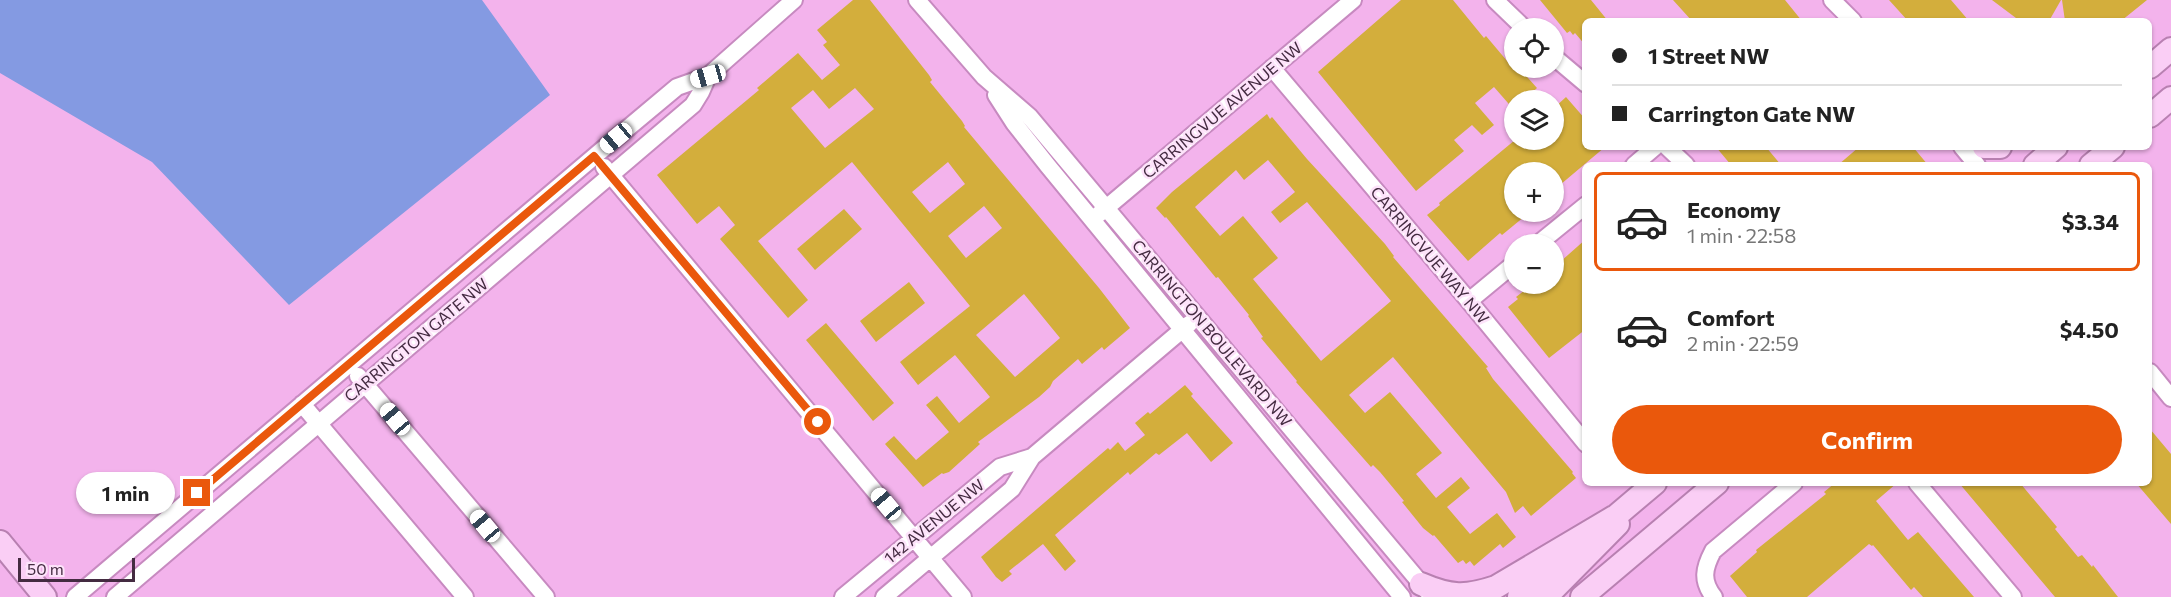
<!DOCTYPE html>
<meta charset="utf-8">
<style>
:root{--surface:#fff;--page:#f6f6f6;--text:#222;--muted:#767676;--line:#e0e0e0;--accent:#ea580c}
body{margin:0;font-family:Commissioner,sans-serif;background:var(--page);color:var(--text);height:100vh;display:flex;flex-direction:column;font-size:22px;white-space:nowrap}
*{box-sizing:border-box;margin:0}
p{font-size:20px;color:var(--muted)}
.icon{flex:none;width:33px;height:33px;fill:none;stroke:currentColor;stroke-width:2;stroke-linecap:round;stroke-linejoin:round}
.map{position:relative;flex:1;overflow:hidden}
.side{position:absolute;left:1582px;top:162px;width:570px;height:324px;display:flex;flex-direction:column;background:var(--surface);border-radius:9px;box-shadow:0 2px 4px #0004}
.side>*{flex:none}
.guide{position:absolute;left:1582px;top:18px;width:570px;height:132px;border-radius:9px;box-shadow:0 2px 4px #0004;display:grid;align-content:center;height:132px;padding:0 30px;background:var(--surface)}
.tools{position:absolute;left:1504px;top:18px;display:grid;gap:12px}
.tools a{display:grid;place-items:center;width:60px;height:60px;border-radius:50%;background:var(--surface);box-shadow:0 2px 4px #0004;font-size:30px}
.scale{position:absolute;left:18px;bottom:15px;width:117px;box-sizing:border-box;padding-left:6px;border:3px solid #442b41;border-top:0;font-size:16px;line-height:21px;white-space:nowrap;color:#442b41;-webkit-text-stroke:4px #fde3fa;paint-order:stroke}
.end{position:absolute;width:27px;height:27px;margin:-14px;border:8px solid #ea580c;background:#fff;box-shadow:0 0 0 3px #fff}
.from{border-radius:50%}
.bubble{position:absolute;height:42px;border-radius:21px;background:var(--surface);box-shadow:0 2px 4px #0004;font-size:20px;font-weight:700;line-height:42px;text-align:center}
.car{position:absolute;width:18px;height:36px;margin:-18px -9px;border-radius:8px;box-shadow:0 0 4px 2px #0007;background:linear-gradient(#fff 24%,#345 0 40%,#fff 0 76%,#345 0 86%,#fff 0)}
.guide b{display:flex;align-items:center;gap:21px;height:57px;font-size:22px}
.guide b+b{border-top:2px solid var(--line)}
.guide i{width:15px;height:15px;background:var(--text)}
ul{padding:10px 0 0;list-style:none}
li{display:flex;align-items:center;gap:18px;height:99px;margin:0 12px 9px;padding:0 18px;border:3px solid transparent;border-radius:9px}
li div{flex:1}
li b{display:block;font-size:22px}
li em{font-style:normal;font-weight:700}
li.active{border-color:var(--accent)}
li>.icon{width:54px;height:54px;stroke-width:1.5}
.button{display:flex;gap:12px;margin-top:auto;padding:12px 30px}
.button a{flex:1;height:69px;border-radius:36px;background:var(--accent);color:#fff;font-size:24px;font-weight:700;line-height:69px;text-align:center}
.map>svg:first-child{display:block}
.green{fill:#849ae2}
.building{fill:#d3ae3c;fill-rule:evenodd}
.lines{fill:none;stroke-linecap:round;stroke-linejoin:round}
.minor-casing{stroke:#c78ac0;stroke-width:20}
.major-casing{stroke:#b880b1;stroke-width:26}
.minor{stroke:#fff;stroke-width:16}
.major{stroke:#facef5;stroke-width:22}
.route{stroke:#ea580c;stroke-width:8}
.labels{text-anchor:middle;stroke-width:5;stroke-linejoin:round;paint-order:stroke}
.street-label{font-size:16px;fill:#442b41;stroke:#fde3fa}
</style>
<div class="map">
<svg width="2171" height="597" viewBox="0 0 2171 597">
<rect width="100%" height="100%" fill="#f3b3ec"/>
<path class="green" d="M0,0H482L550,95L289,305L152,162L0,73Z"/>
<path class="building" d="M853,0H870L929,75L932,80L930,82L962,121L965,126L964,127L1099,288L1130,328L1104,350L1102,347L1082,364L1078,359L1053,381L1050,387L1039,397L978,442L980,444L949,472L943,474L942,473L923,487L885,444L894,436L916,460L949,432L926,405L937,396L959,423L990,397L955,355L918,385L900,362L970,306L852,162L758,241L808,300L788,318L720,239L735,225L719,206L697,224L657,175L759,90L757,88L798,53L822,80L840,65L823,45L827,42L817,30ZM855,88L874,109L825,148L791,108L813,90L829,109ZM948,162L965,184L930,213L912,192ZM984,206L1002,228L966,258L948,236ZM1024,294L1060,338L1015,377L976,335Z
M1401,0H1453L1484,38L1486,36L1513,68H1519L1537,88L1524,100H1515V111L1494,87L1475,103L1494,125L1482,135L1472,125L1454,140L1464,151L1416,191L1318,72Z
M1540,0H1591L1608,21H1586V46L1575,33L1573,35L1570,31L1567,33Z
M1673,0H1785L1802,21H1692Z
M1889,0H1951L1969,21H1908Z
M1992,0H2061L2049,21H2020Z
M2062,0H2147L2121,21H2065Z
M1566,97L1586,120V147H1605L1554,190V172H1515V212H1530L1502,235L1500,233L1468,261L1427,215L1440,205L1439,203L1515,140H1554V108Z
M1267,114L1270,119L1272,117L1307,159L1385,244L1394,256L1393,257L1488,367L1486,368L1493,379L1573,472L1572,473L1576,478L1531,516L1523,506L1515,513L1506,492L1393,357L1349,395L1365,413L1390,392L1442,453L1416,474L1436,498L1461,477L1470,488L1447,507L1470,534L1497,513L1516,537L1503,548L1500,544L1474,566L1470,561L1466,564L1463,560L1458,563L1434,535L1433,536L1423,528L1402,502L1404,501L1380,472L1373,465L1371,467L1296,382L1297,381L1261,338L1263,337L1248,316L1249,315L1218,277L1216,278L1166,217L1165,218L1156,208L1172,192ZM1268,160L1295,192L1271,212L1280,223L1307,202L1391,301L1321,361L1253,279L1278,258L1243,216L1220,236L1195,207L1236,170L1244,180Z
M1716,147H1766L1781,165H1731Z
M1859,147H1913L1928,165H1838Z
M844,209L862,229L815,270L797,249Z
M1586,239V329L1549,358L1508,307L1518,299L1516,297L1533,284H1554V270L1561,263L1560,262Z
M909,282L925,303L876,342L860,321Z
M826,323L894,403L873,421L806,340Z
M1185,385L1193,394L1191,396L1233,443L1211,462L1187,433L1159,455L1156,453L1130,475L1128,472L1055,535L1076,561L1065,571L1043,544L1009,571L1012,574L1002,582L996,577L981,557L1108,448L1110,450L1118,442L1125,451L1145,435L1135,423L1148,412L1150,414Z
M2150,429L2171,454V524L2136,483H2150Z
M1835,483H1897L1876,501L1908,540L1918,532L1974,597H1923L1914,587L1911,590L1873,545L1872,546L1869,544L1807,597H1747L1730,576L1757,552L1756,550L1826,494L1824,492Z
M1959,483H2020L2057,527L2055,529L2078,557L2082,555L2092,567L2093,565L2118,597H2055Z"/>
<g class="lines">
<defs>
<path id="minor" d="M917,0L984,77L1029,116L1428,592
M1495,0L1524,28
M1832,0L1853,21
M1554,57L1586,84
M1272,68L1469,301L1586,444
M996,95L1014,123L1048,166L1402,597
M1667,147L1686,165
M1962,147L1977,165
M1634,165L1655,147
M604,167L963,597
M1099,214L1353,0
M1538,244L1586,205
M1469,301L1515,263
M2150,372L2171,398
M358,376L546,597
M302,404L465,597
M1917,483L2013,597
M75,597L616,138L677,87L708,76L794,0
M115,597L693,105L701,92L708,76
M843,597L1000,467L1032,457
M884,597L1012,489L1032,457L1189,324
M1714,597C1701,581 1704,568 1713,551L1794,483"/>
<path id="major" d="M2150,67L2171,49
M2150,116L2171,98
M1984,147H2000
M2035,165L2056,147
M2091,165L2113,147
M1603,527L1655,483
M0,542L45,597
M1421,584C1451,597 1466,597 1496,587L1614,517
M1519,597L1564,559
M1546,597L1618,524
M1582,597L1717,483"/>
</defs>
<use href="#minor" class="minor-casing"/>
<use href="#major" class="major-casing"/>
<use href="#minor" class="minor"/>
<use href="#major" class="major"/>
</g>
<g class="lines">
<path class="route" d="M197,493L594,156L818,422"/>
</g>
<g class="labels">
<g class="street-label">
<text transform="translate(1222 110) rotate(-40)" y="6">CARRINGVUE AVENUE NW</text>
<text transform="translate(1430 255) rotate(50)" y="6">CARRINGVUE WAY NW</text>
<text transform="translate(1212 333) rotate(50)" y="6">CARRINGTON BOULEVARD NW</text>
<text transform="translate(416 340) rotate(-40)" y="6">CARRINGTON GATE NW</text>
<text transform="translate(934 521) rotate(-39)" y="6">142 AVENUE NW</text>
</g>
</g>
</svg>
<div class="tools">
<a><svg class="icon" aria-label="locate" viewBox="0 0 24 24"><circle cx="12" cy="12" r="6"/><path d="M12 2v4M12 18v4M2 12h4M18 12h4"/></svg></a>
<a><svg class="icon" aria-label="layers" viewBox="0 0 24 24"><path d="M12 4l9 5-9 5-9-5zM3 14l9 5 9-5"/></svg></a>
<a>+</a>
<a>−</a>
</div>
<div class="scale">50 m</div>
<i class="end from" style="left:818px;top:422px"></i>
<i class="end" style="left:197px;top:493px"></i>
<div class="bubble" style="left:76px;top:472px;width:99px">1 min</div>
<i class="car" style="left:708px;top:76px;rotate:254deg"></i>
<i class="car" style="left:616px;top:138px;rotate:230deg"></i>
<i class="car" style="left:395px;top:419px;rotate:320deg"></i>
<i class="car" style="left:886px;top:504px;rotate:320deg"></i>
<i class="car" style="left:485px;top:526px;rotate:320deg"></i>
<div class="guide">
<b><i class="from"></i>1 Street NW</b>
<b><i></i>Carrington Gate NW</b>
</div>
<section class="side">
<ul>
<li class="active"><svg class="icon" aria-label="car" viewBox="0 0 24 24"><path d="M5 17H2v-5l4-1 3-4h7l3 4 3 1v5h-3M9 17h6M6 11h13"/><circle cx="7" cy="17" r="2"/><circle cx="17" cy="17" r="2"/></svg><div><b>Economy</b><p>1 min · 22:58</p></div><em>$3.34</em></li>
<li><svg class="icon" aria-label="car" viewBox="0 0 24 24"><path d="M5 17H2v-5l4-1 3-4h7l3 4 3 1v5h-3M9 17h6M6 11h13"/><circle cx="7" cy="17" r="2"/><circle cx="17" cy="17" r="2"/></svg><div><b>Comfort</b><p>2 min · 22:59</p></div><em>$4.50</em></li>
</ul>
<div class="button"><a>Confirm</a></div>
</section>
</div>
